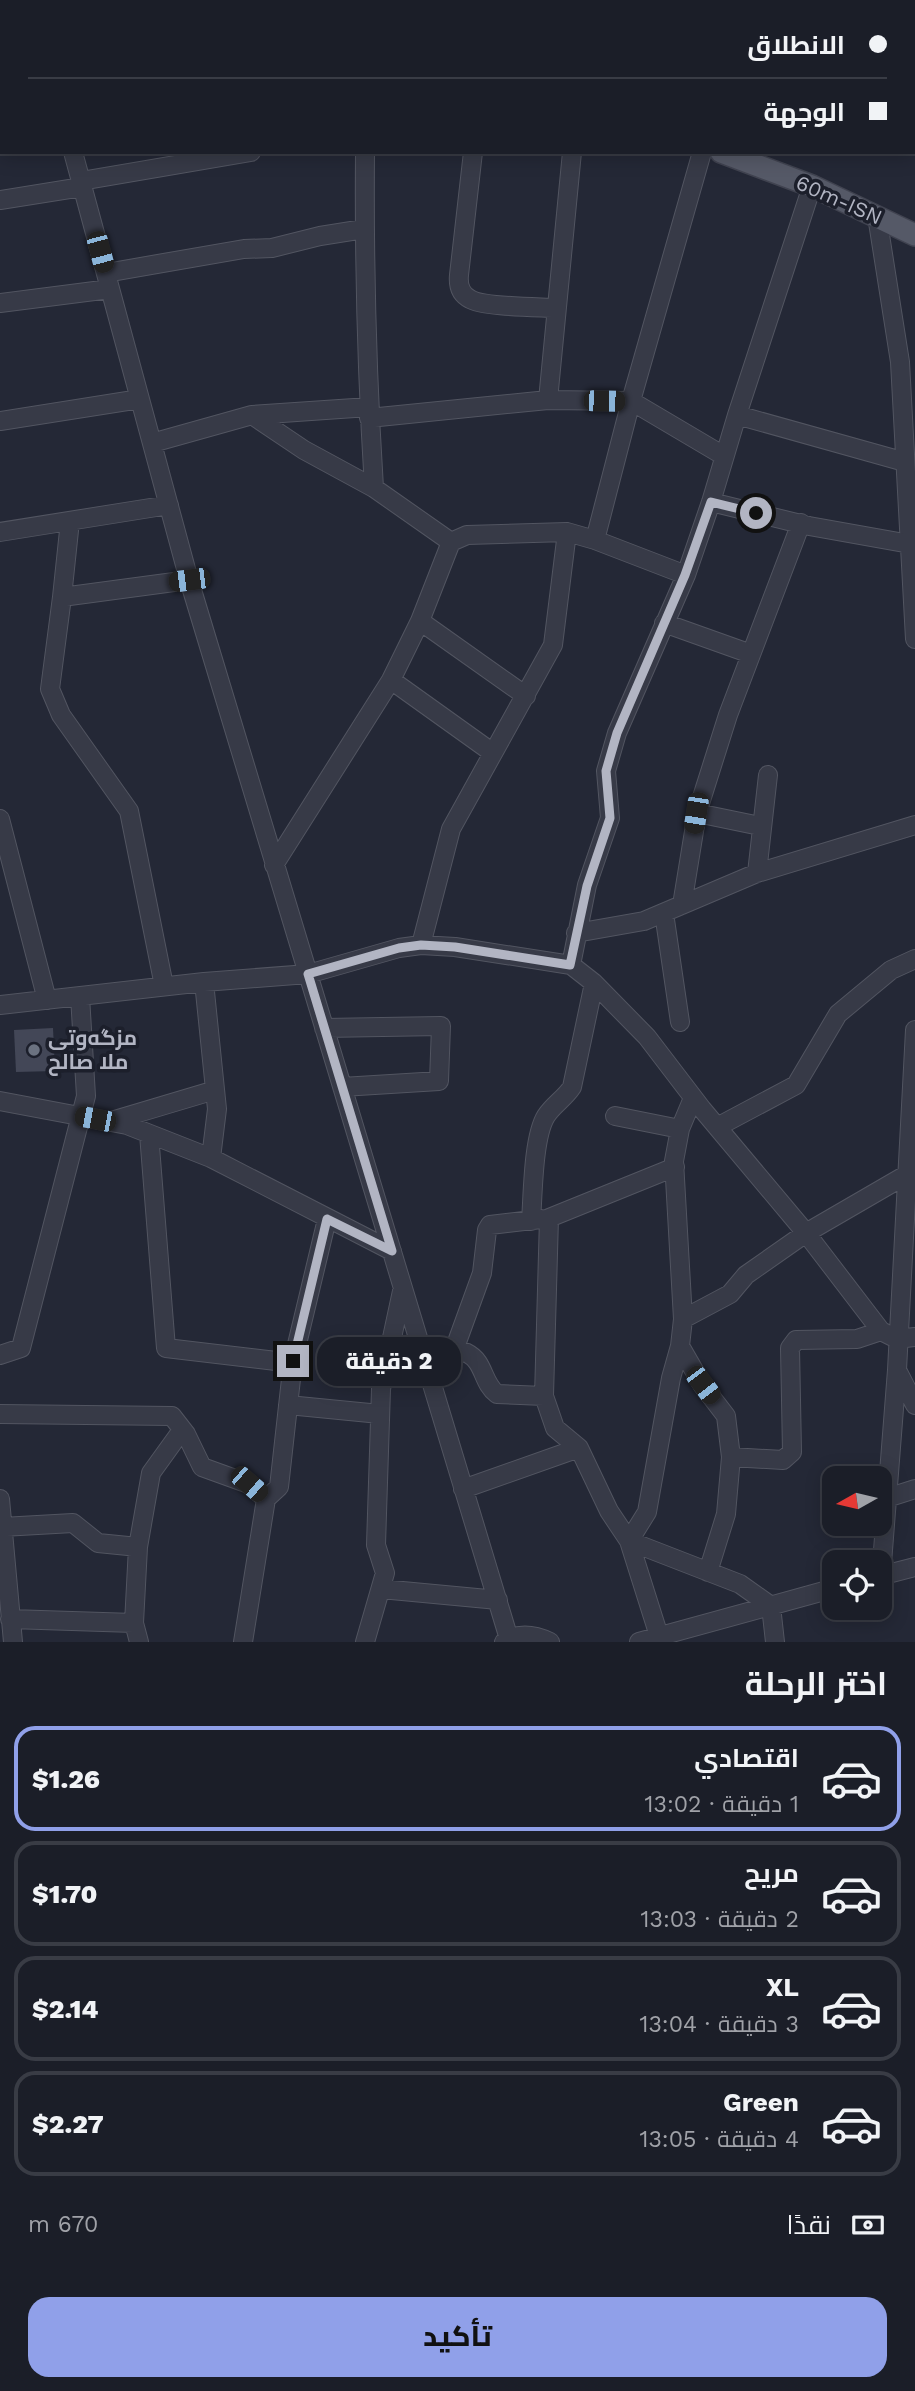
<!DOCTYPE html>
<html lang="ar">
<meta charset="utf-8">
<style>
:root{--surface:#1b1e28;--page:#242730;--text:#f1f3f6;--muted:#a0a2a8;--line:#393c45;--accent:#90a0e9}
body{margin:0;font-family:"Work Sans",Cairo,sans-serif;background:var(--page);color:var(--text);direction:rtl;height:100vh;display:flex;flex-direction:column;font-size:26px;white-space:nowrap}
*{box-sizing:border-box;margin:0}
p{font-size:23px;color:var(--muted)}
.icon{flex:none;width:38px;height:38px;fill:none;stroke:currentColor;stroke-width:2;stroke-linecap:round;stroke-linejoin:round}
.map{position:relative;height:1642px;overflow:hidden;direction:ltr}
.side{display:flex;flex-direction:column;background:var(--surface);flex:1}
.side>*{flex:none}
.guide{position:absolute;left:0px;top:0px;width:915px;height:154px;box-shadow:0 4px 18px #0003,0 0 0 2px var(--line);direction:rtl;display:grid;align-content:center;height:154px;padding:0 28px;background:var(--surface)}
.needle{width:46px;rotate:262deg}
.fabs{position:absolute;left:822px;top:1466px;display:grid;gap:14px}
.fabs a{display:grid;place-items:center;width:70px;height:70px;border-radius:14px;background:var(--surface);box-shadow:0 4px 18px #0003,0 0 0 2px var(--line);font-size:35px}
.end{position:absolute;width:32px;height:32px;margin:-16px;border:9px solid #b2b5c3;background:#111;box-shadow:0 0 0 4px #111}
.from{border-radius:50%}
.bubble{position:absolute;height:49px;border-radius:21px;background:var(--surface);box-shadow:0 4px 18px #0003,0 0 0 2px var(--line);font-size:23px;font-weight:800;line-height:49px;text-align:center;direction:rtl}
.car{position:absolute;width:21px;height:42px;margin:-21px -10px;border-radius:9px;box-shadow:0 0 5px 2px #0007;background:linear-gradient(#222 24%,#8ab4d8 0 40%,#222 0 76%,#8ab4d8 0 86%,#222 0)}
.guide b{display:flex;align-items:center;gap:24px;height:66px;font-size:26px}
.guide b+b{border-top:2px solid var(--line)}
.guide i{width:18px;height:18px;background:var(--text)}
ul{padding:0;list-style:none}
li{display:flex;align-items:center;gap:21px;height:105px;margin:0 14px 10px;padding:0 14px;border:4px solid var(--line);border-radius:21px}
li div{flex:1}
li b{display:block;font-size:26px}
li em{font-style:normal;font-weight:800}
li.current{border-color:var(--accent)}
li>.icon{width:63px;height:63px;stroke-width:1.5}
h2{padding:0 28px;font-size:32px;line-height:84px}
.pay{display:flex;align-items:center;gap:18px;height:77px;padding:0 28px;font-size:26px}
.pay p{margin-inline-start:auto}
.primary-button{display:flex;gap:14px;margin-top:auto;padding:14px 28px}
.primary-button a{flex:1;height:80px;border-radius:21px;background:var(--accent);color:#111;font-size:28px;font-weight:800;line-height:80px;text-align:center}
.map>svg:first-child{display:block}
.building{fill:#434757}
.lines{fill:none;stroke-linecap:round;stroke-linejoin:round}
.minor-casing{stroke:#525561;stroke-width:20}
.major-casing{stroke:#404350;stroke-width:24}
.minor{stroke:#373a47;stroke-width:18}
.major{stroke:#555967;stroke-width:21}
.route{stroke:#b2b5c3;stroke-width:9}
.worship-dot{fill:#6b7280;stroke:#1c1f2b;stroke-width:2.5}
.labels{text-anchor:middle;stroke-width:7;stroke-linejoin:round;paint-order:stroke}
.street-label{font-size:21px;fill:#b2b5c3;stroke:#1c1f2b}
.poi-label{font-size:21px;font-weight:bold;fill:#b2b5c3;stroke:#1c1f2b;text-anchor:start}
</style>
<div class="map">
<svg width="915" height="1642" viewBox="0 0 915 1642">
<rect width="100%" height="100%" fill="#242836"/>
<path class="building" d="M53,1028L55,1071L16,1072L14,1030Z"/>
<g class="lines">
<defs>
<path id="minor" d="M212,0V2
M73,152L189,580L509,1639
M365,152C364,264 367,376 374,488
M473,152L459,275C458,285 460,294 470,299C482,307 538,307 555,308
M81,181L251,152
M0,200L82,187
M877,216L900,362L915,639
M106,273L244,249L272,248L320,236L364,229
M0,303L110,289
M548,400L572,152
M252,415L304,450L374,488L451,542
M737,415L905,462
M369,418L548,400L631,401L724,456
M0,421L140,399
M152,443L252,415L369,407
M711,502L809,526L910,544
M0,532L169,505
M595,540L631,401L702,152
M62,597L70,521
M420,621L526,696
M664,623L751,654
M391,680L493,753
M697,813L760,826
M0,819L47,1000
M274,865L391,680L420,621L451,542L467,535L567,532L595,540L686,575
M757,873L768,775
M682,905L697,813L728,715L801,523
M664,913L680,1022
M576,933L644,921L757,873L915,825
M421,945L451,829L553,645L567,532
M571,965L587,885L610,818L606,771L617,733L686,575L711,502L737,415L812,186
M204,982L217,1109L211,1158
M164,986L129,811L61,715L50,689L62,597L189,580
M0,1005L204,982L308,974L399,948L421,945L455,947L571,965L594,983L647,1037L702,1109L806,1233L881,1331L897,1339L915,1337
M324,1028L441,1026L439,1081L342,1087
M915,1030L897,1370L915,1405
M0,1101L127,1125L211,1158L392,1251
M615,1116L680,1129
M111,1121L215,1090
M717,1127L796,1085L838,1014L891,970L915,959
M149,1134L166,1348L293,1363
M531,1221C533,1194 533,1137 546,1116C553,1105 565,1098 572,1087L594,983
M683,1319L730,1294L746,1275L806,1233L906,1175
M421,1346L467,1353C485,1362 482,1383 497,1394L544,1396L555,1428L579,1448L609,1511L629,1541L740,1584L771,1606L775,1642
M680,1346L703,1386L726,1416L731,1457
M453,1353L482,1273L487,1230L490,1225L541,1219
M0,1355L21,1348L86,1096L80,996
M544,1396L549,1218L675,1167
M288,1405L380,1414
M0,1414L172,1416L186,1434L202,1467L249,1484L266,1499
M463,1489L579,1448
M887,1498L915,1489
M0,1499L13,1642
M2,1527L73,1523L98,1543L138,1547
M708,1572L726,1514L731,1457L783,1460L792,1452L790,1348L796,1340L857,1339L881,1331
M880,1576L915,1567
M881,1576L897,1370
M381,1589L498,1600
M10,1619L134,1623
M659,1636L629,1541L647,1512L671,1378L680,1346L683,1319L674,1161L680,1129L693,1098
M139,1642L134,1623L138,1547L151,1473L182,1430
M243,1642L266,1499L279,1487L293,1361L327,1219
M365,1642L385,1573L376,1545L381,1389L402,1291
M504,1642C519,1632 535,1635 550,1642
M639,1642L835,1588"/>
<path id="major" d="M0,59H2
M721,152L812,186L915,235"/>
</defs>
<use href="#minor" class="minor-casing"/>
<use href="#major" class="major-casing"/>
<use href="#minor" class="minor"/>
<use href="#major" class="major"/>
</g>
<g class="lines">
<path class="route" d="M293,1361L327,1219L392,1251L308,974L399,948L421,945L455,947L570,965L587,886L610,818L606,771L617,733L685,575L711,502L756,513"/>
</g>
<circle class="worship-dot" cx="34" cy="1050" r="7"/>
<g class="labels">
<g class="street-label">
<text transform="translate(839 200) rotate(24)" y="7">60m-ISN</text>
</g>
<g class="poi-label">
<text x="48" y="1045">مزگه‌وتی<tspan x="48" dy="24">ملا صالح</tspan></text>
</g>
</g>
</svg>
<div class="fabs">
<a><svg class="needle" viewBox="-14 -14 28 28"><path d="M0-13l5 13h-10z" fill="#e53935"/><path d="M0 13l5-13h-10z" fill="#a0a2a8"/></svg></a>
<a><svg class="icon" aria-label="locate" viewBox="0 0 24 24"><circle cx="12" cy="12" r="6"/><path d="M12 2v4M12 18v4M2 12h4M18 12h4"/></svg></a>
</div>
<i class="end from" style="left:756px;top:513px"></i>
<i class="end" style="left:293px;top:1361px"></i>
<div class="bubble" style="left:317px;top:1337px;width:144px">2 دقيقة</div>
<i class="car" style="left:100px;top:252px;rotate:165deg"></i>
<i class="car" style="left:604px;top:401px;rotate:91deg"></i>
<i class="car" style="left:189px;top:580px;rotate:263deg"></i>
<i class="car" style="left:696px;top:813px;rotate:189deg"></i>
<i class="car" style="left:95px;top:1119px;rotate:281deg"></i>
<i class="car" style="left:703px;top:1385px;rotate:143deg"></i>
<i class="car" style="left:249px;top:1484px;rotate:131deg"></i>
<div class="guide">
<b><i class="from"></i>الانطلاق</b>
<b><i></i>الوجهة</b>
</div>
</div>
<section class="side">
<h2>اختر الرحلة</h2>
<ul>
<li class="current"><svg class="icon" aria-label="car" viewBox="0 0 24 24"><path d="M5 17H2v-5l4-1 3-4h7l3 4 3 1v5h-3M9 17h6M6 11h13"/><circle cx="7" cy="17" r="2"/><circle cx="17" cy="17" r="2"/></svg><div><b>اقتصادي</b><p>1 دقيقة · 13:02</p></div><em>$1.26</em></li>
<li><svg class="icon" aria-label="car" viewBox="0 0 24 24"><path d="M5 17H2v-5l4-1 3-4h7l3 4 3 1v5h-3M9 17h6M6 11h13"/><circle cx="7" cy="17" r="2"/><circle cx="17" cy="17" r="2"/></svg><div><b>مريح</b><p>2 دقيقة · 13:03</p></div><em>$1.70</em></li>
<li><svg class="icon" aria-label="car" viewBox="0 0 24 24"><path d="M5 17H2v-5l4-1 3-4h7l3 4 3 1v5h-3M9 17h6M6 11h13"/><circle cx="7" cy="17" r="2"/><circle cx="17" cy="17" r="2"/></svg><div><b>XL</b><p>3 دقيقة · 13:04</p></div><em>$2.14</em></li>
<li><svg class="icon" aria-label="car" viewBox="0 0 24 24"><path d="M5 17H2v-5l4-1 3-4h7l3 4 3 1v5h-3M9 17h6M6 11h13"/><circle cx="7" cy="17" r="2"/><circle cx="17" cy="17" r="2"/></svg><div><b>Green</b><p>4 دقيقة · 13:05</p></div><em>$2.27</em></li>
</ul>
<div class="pay"><svg class="icon" aria-label="cash" viewBox="0 0 24 24"><path d="M3 7h18v10H3z"/><circle cx="12" cy="12" r="2"/></svg>نقدًا<p>670 m</p></div>
<div class="primary-button"><a>تأكيد</a></div>
</section>
